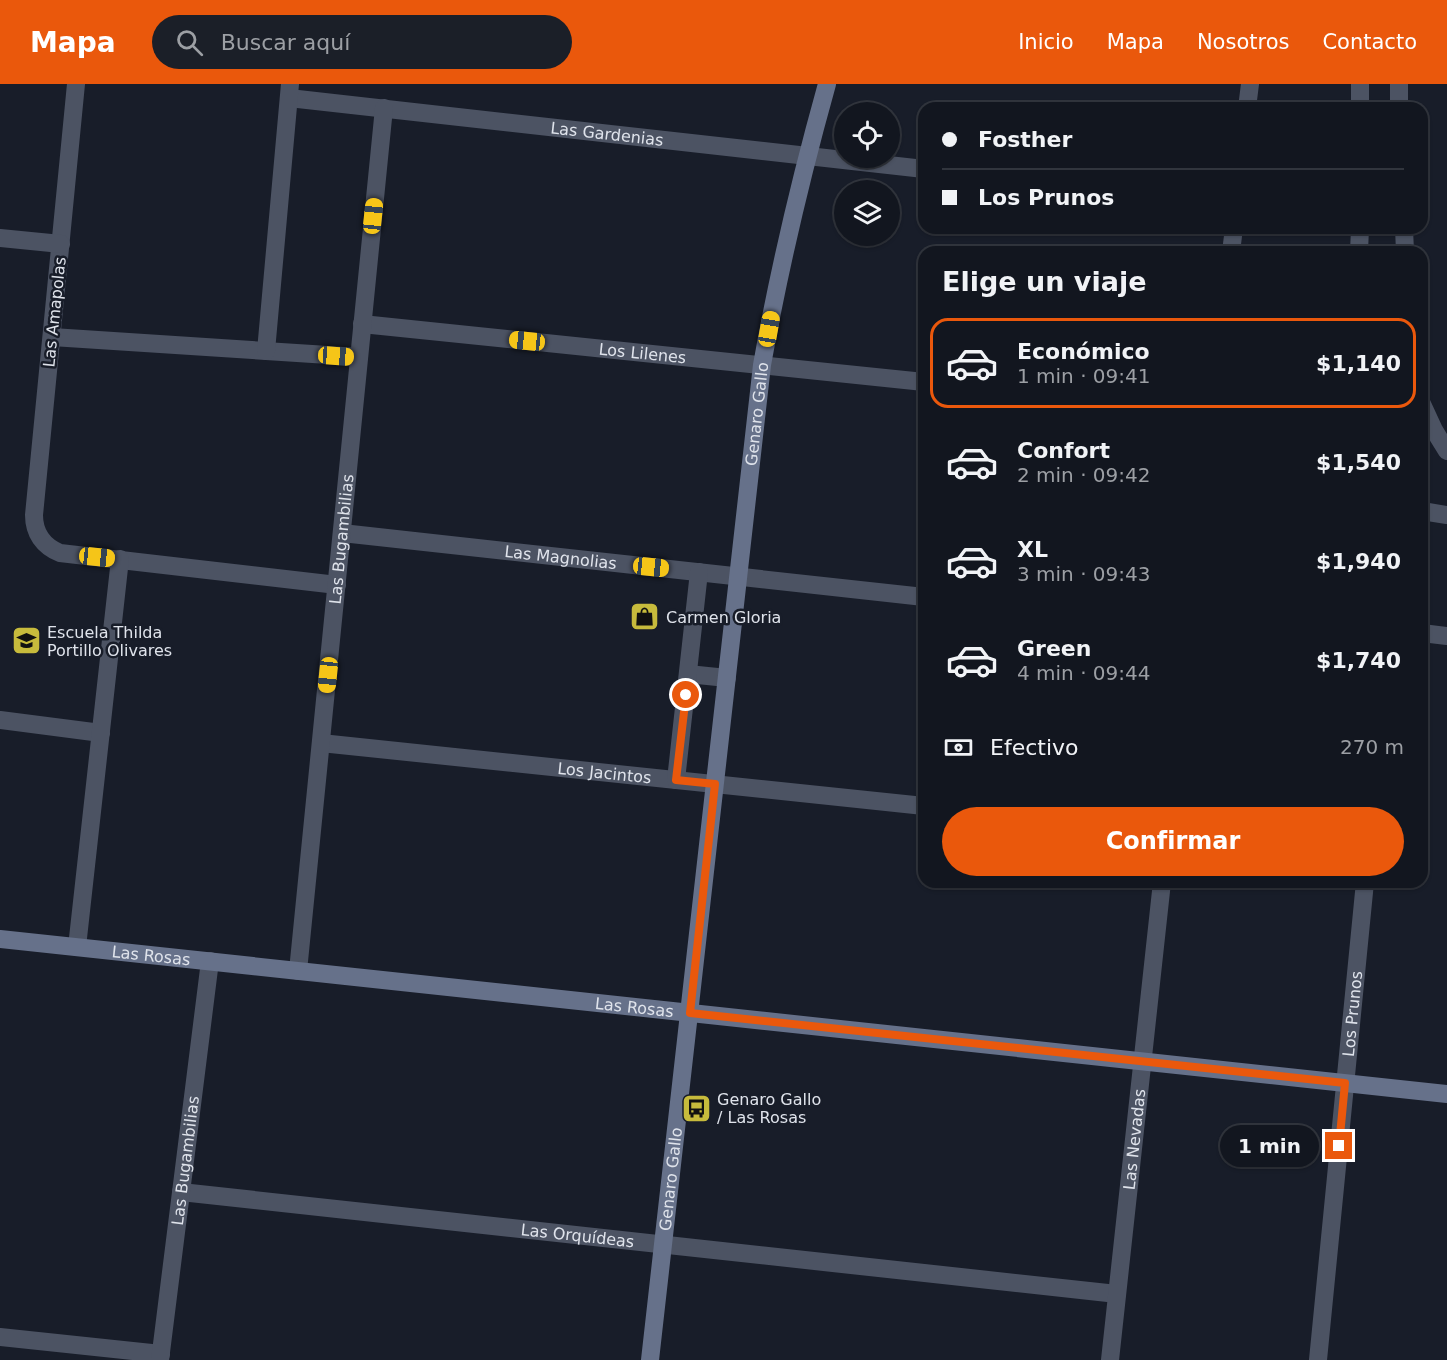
<!DOCTYPE html>
<html lang="es">
<meta charset="utf-8">
<style>
:root{--surface:#12161f;--page:#1b1f28;--text:#f1f3f6;--muted:#9c9fa4;--line:#31353d;--accent:#ea580c}
body{margin:0;font-family:"DejaVu Sans",sans-serif;background:var(--page);color:var(--text);height:100vh;display:flex;flex-direction:column;font-size:22px;white-space:nowrap}
*{box-sizing:border-box;margin:0}
p{font-size:20px;color:var(--muted)}
.icon{flex:none;width:33px;height:33px;fill:none;stroke:currentColor;stroke-width:2;stroke-linecap:round;stroke-linejoin:round}
.map{position:relative;flex:1;overflow:hidden}
.drawer{position:absolute;left:918px;top:162px;width:510px;height:642px;display:flex;flex-direction:column;background:var(--surface);border-radius:18px;box-shadow:0 2px 4px #0004,0 0 0 2px var(--line)}
.drawer>*{flex:none}
.banner{position:absolute;left:918px;top:18px;width:510px;height:132px;border-radius:18px;box-shadow:0 2px 4px #0004,0 0 0 2px var(--line);display:grid;align-content:center;height:132px;padding:0 24px;background:var(--surface)}
.controls{position:absolute;left:834px;top:18px;display:grid;gap:12px}
.controls a{display:grid;place-items:center;width:66px;height:66px;border-radius:50%;background:var(--surface);box-shadow:0 2px 4px #0004,0 0 0 2px var(--line);font-size:30px}
.end{position:absolute;width:27px;height:27px;margin:-14px;border:8px solid #ea580c;background:#fff;box-shadow:0 0 0 3px #fff}
.from{border-radius:50%}
.bubble{position:absolute;height:42px;border-radius:21px;background:var(--surface);box-shadow:0 2px 4px #0004,0 0 0 2px var(--line);font-size:20px;font-weight:700;line-height:42px;text-align:center}
.car{position:absolute;width:18px;height:36px;margin:-18px -9px;border-radius:8px;box-shadow:0 0 4px 2px #0007;background:linear-gradient(#f5c518 24%,#345 0 40%,#f5c518 0 76%,#345 0 86%,#f5c518 0)}
.banner b{display:flex;align-items:center;gap:21px;height:57px;font-size:22px}
.banner b+b{border-top:2px solid var(--line)}
.banner i{width:15px;height:15px;background:var(--text)}
ul{padding:0;list-style:none}
li{display:flex;align-items:center;gap:18px;height:90px;margin:0 12px 9px;padding:0 12px;border:3px solid transparent;border-radius:18px}
li div{flex:1}
li b{display:block;font-size:22px}
li em{font-style:normal;font-weight:700}
li.selected{border-color:var(--accent)}
li>.icon{width:54px;height:54px;stroke-width:1.5}
h2{padding:0 24px;font-size:27px;line-height:72px}
.pay{display:flex;align-items:center;gap:15px;height:66px;padding:0 24px;font-size:22px}
.pay p{margin-inline-start:auto}
.action{display:flex;gap:12px;margin-top:auto;padding:12px 24px}
.action a{flex:1;height:69px;border-radius:36px;background:var(--accent);color:#fff;font-size:24px;font-weight:700;line-height:69px;text-align:center}
header{display:flex;align-items:center;gap:36px;box-sizing:border-box;height:84px;padding:0 30px;background:var(--accent);color:#fff}
header strong{font-size:28px}
nav{display:flex;gap:33px;margin-inline-start:auto;font-size:21px}
.search{width:420px;height:54px;background:var(--page);display:flex;align-items:center;gap:15px;box-sizing:border-box;padding:0 21px;border-radius:33px;color:var(--muted);font-size:22px}
.map>svg:first-child{display:block}
.lines{fill:none;stroke-linecap:round;stroke-linejoin:round}
.street{stroke:#4c5363;stroke-width:18}
.secondary{stroke:#66718a;stroke-width:18}
.route{stroke:#ea580c;stroke-width:8}
.labels{text-anchor:middle;stroke-width:5;stroke-linejoin:round;paint-order:stroke}
.street-label{font-size:16px;fill:#dfe3eb;stroke:#181d29}
.poi-label{font-size:16px;fill:#dfe3eb;stroke:#181d29;text-anchor:start}
</style>
<header>
<strong>Mapa</strong>
<div class="search"><svg class="icon" aria-label="search" viewBox="0 0 24 24"><circle cx="10" cy="10" r="6"/><path d="M15 15l6 6"/></svg>Buscar aquí</div>
<nav><a>Inicio</a><a>Mapa</a><a>Nosotros</a><a>Contacto</a></nav>
</header>
<div class="map">
<svg width="1447" height="1276" viewBox="0 0 1447 1276">
<rect width="100%" height="100%" fill="#181d29"/>
<g class="lines">
<g class="street">
<path d="M76,0L34,431C34,449 43,462 60,469L337,501"/>
<path d="M1360,0V24"/>
<path d="M1399,0V24"/>
<path id="s1" d="M289,14L924,85"/>
<path d="M1247,24L1250,0"/>
<path d="M1404,144L1405,168"/>
<path d="M0,154L61,160"/>
<path d="M1231,168L1234,144"/>
<path d="M1359,168L1360,144"/>
<path id="s2" d="M362,240L924,298"/>
<path d="M52,253L359,273"/>
<path d="M266,267L290,0"/>
<path d="M1422,320L1434,346L1447,367"/>
<path d="M1422,427L1447,431"/>
<path id="s3" d="M342,449L924,513"/>
<path d="M1422,549L1447,552"/>
<path d="M688,590L727,594"/>
<path d="M0,636L101,649"/>
<path id="s4" d="M321,659L924,722"/>
<path d="M676,696L699,488"/>
<path d="M77,863L120,475"/>
<path id="s5" d="M298,887L384,24"/>
<path id="s6" d="M181,1108L1117,1210"/>
<path d="M0,1253L161,1270"/>
<path id="s7" d="M160,1276L210,877"/>
<path id="s8" d="M1110,1276L1162,798"/>
<path id="s9" d="M1318,1276L1365,798"/>
</g>
<g class="secondary">
<path id="s10" d="M0,855L1447,1010"/>
<path id="s11" d="M650,1276L762,281C779,186 801,93 827,0"/>
</g>
</g>
<g class="lines">
<path class="route" d="M686,611L676,696L715,700L690,929L1345,999L1339,1062"/>
</g>
<defs>
<symbol id="shop-square" viewBox="-11 -11 22 22"><rect x="-9" y="-9" width="18" height="18" rx="4" fill="#c7bb3c" stroke="#181d29"/><path d="M-5-2.5h2.3a2.7 3.5 0 0 1 5.4 0H5L5.5 6h-11ZM-1.5-2.5h3a1.5 2.3 0 0 0-3 0Z" fill="#111"/></symbol>
<symbol id="school-square" viewBox="-11 -11 22 22"><rect x="-9" y="-9" width="18" height="18" rx="4" fill="#c7bb3c" stroke="#181d29"/><path d="M0-5L7-2L0 1L-7-2ZM-4 1L0 2.5L4 1V4Q0 6-4 4Z" fill="#111"/></symbol>
<symbol id="bus-square" viewBox="-11 -11 22 22"><rect x="-9" y="-9" width="18" height="18" rx="4" fill="#c7bb3c" stroke="#181d29"/><path d="M-5-6H5V4H4V6H2V4H-2V6H-4V4H-5ZM-3.5-4V0h7V-4ZM-3.5 1.2v1.5H-2V1.2ZM2 1.2v1.5H3.5V1.2Z" fill="#111"/></symbol>
</defs>
<g fill-rule="evenodd">
<use href="#shop-square" x="628" y="516" width="33" height="33"/>
<use href="#school-square" x="10" y="540" width="33" height="33"/>
<use href="#bus-square" x="680" y="1008" width="33" height="33"/>
</g>
<g class="labels">
<g class="street-label">
<text dy="6" stroke="none"><textPath href="#s1" startOffset="320">Las Gardenias</textPath></text>
<text transform="translate(54 228) rotate(-84)" y="6">Las Amapolas</text>
<text dy="6" stroke="none"><textPath href="#s2" startOffset="282">Los Lilenes</textPath></text>
<text dy="6" stroke="none"><textPath href="#s11" startOffset="952">Genaro Gallo</textPath></text>
<text dy="6" stroke="none"><textPath href="#s5" startOffset="434">Las Bugambilias</textPath></text>
<text dy="6" stroke="none"><textPath href="#s3" startOffset="220">Las Magnolias</textPath></text>
<text dy="6" stroke="none"><textPath href="#s4" startOffset="285">Los Jacintos</textPath></text>
<text dy="6" stroke="none"><textPath href="#s10" startOffset="152">Las Rosas</textPath></text>
<text dy="6" stroke="none"><textPath href="#s10" startOffset="638">Las Rosas</textPath></text>
<text dy="6" stroke="none"><textPath href="#s9" startOffset="348">Los Prunos</textPath></text>
<text dy="6" stroke="none"><textPath href="#s8" startOffset="222">Las Nevadas</textPath></text>
<text dy="6" stroke="none"><textPath href="#s7" startOffset="201">Las Bugambilias</textPath></text>
<text dy="6" stroke="none"><textPath href="#s11" startOffset="182">Genaro Gallo</textPath></text>
<text dy="6" stroke="none"><textPath href="#s6" startOffset="399">Las Orquídeas</textPath></text>
</g>
<g class="poi-label">
<text x="666" y="539">Carmen Gloria</text>
<text x="47" y="554">Escuela Thilda<tspan x="47" dy="18">Portillo Olivares</tspan></text>
<text x="717" y="1021">Genaro Gallo<tspan x="717" dy="18">/ Las Rosas</tspan></text>
</g>
</g>
</svg>
<div class="controls">
<a><svg class="icon" aria-label="locate" viewBox="0 0 24 24"><circle cx="12" cy="12" r="6"/><path d="M12 2v4M12 18v4M2 12h4M18 12h4"/></svg></a>
<a><svg class="icon" aria-label="layers" viewBox="0 0 24 24"><path d="M12 4l9 5-9 5-9-5zM3 14l9 5 9-5"/></svg></a>
</div>
<i class="end from" style="left:686px;top:611px"></i>
<i class="end" style="left:1339px;top:1062px"></i>
<div class="bubble" style="left:1220px;top:1041px;width:99px">1 min</div>
<i class="car" style="left:373px;top:132px;rotate:6deg"></i>
<i class="car" style="left:769px;top:245px;rotate:10deg"></i>
<i class="car" style="left:527px;top:257px;rotate:276deg"></i>
<i class="car" style="left:336px;top:272px;rotate:94deg"></i>
<i class="car" style="left:97px;top:473px;rotate:96deg"></i>
<i class="car" style="left:651px;top:483px;rotate:96deg"></i>
<i class="car" style="left:328px;top:591px;rotate:186deg"></i>
<div class="banner">
<b><i class="from"></i>Fosther</b>
<b><i></i>Los Prunos</b>
</div>
<section class="drawer">
<h2>Elige un viaje</h2>
<ul>
<li class="selected"><svg class="icon" aria-label="car" viewBox="0 0 24 24"><path d="M5 17H2v-5l4-1 3-4h7l3 4 3 1v5h-3M9 17h6M6 11h13"/><circle cx="7" cy="17" r="2"/><circle cx="17" cy="17" r="2"/></svg><div><b>Económico</b><p>1 min · 09:41</p></div><em>$1,140</em></li>
<li><svg class="icon" aria-label="car" viewBox="0 0 24 24"><path d="M5 17H2v-5l4-1 3-4h7l3 4 3 1v5h-3M9 17h6M6 11h13"/><circle cx="7" cy="17" r="2"/><circle cx="17" cy="17" r="2"/></svg><div><b>Confort</b><p>2 min · 09:42</p></div><em>$1,540</em></li>
<li><svg class="icon" aria-label="car" viewBox="0 0 24 24"><path d="M5 17H2v-5l4-1 3-4h7l3 4 3 1v5h-3M9 17h6M6 11h13"/><circle cx="7" cy="17" r="2"/><circle cx="17" cy="17" r="2"/></svg><div><b>XL</b><p>3 min · 09:43</p></div><em>$1,940</em></li>
<li><svg class="icon" aria-label="car" viewBox="0 0 24 24"><path d="M5 17H2v-5l4-1 3-4h7l3 4 3 1v5h-3M9 17h6M6 11h13"/><circle cx="7" cy="17" r="2"/><circle cx="17" cy="17" r="2"/></svg><div><b>Green</b><p>4 min · 09:44</p></div><em>$1,740</em></li>
</ul>
<div class="pay"><svg class="icon" aria-label="cash" viewBox="0 0 24 24"><path d="M3 7h18v10H3z"/><circle cx="12" cy="12" r="2"/></svg>Efectivo<p>270 m</p></div>
<div class="action"><a>Confirmar</a></div>
</section>
</div>
